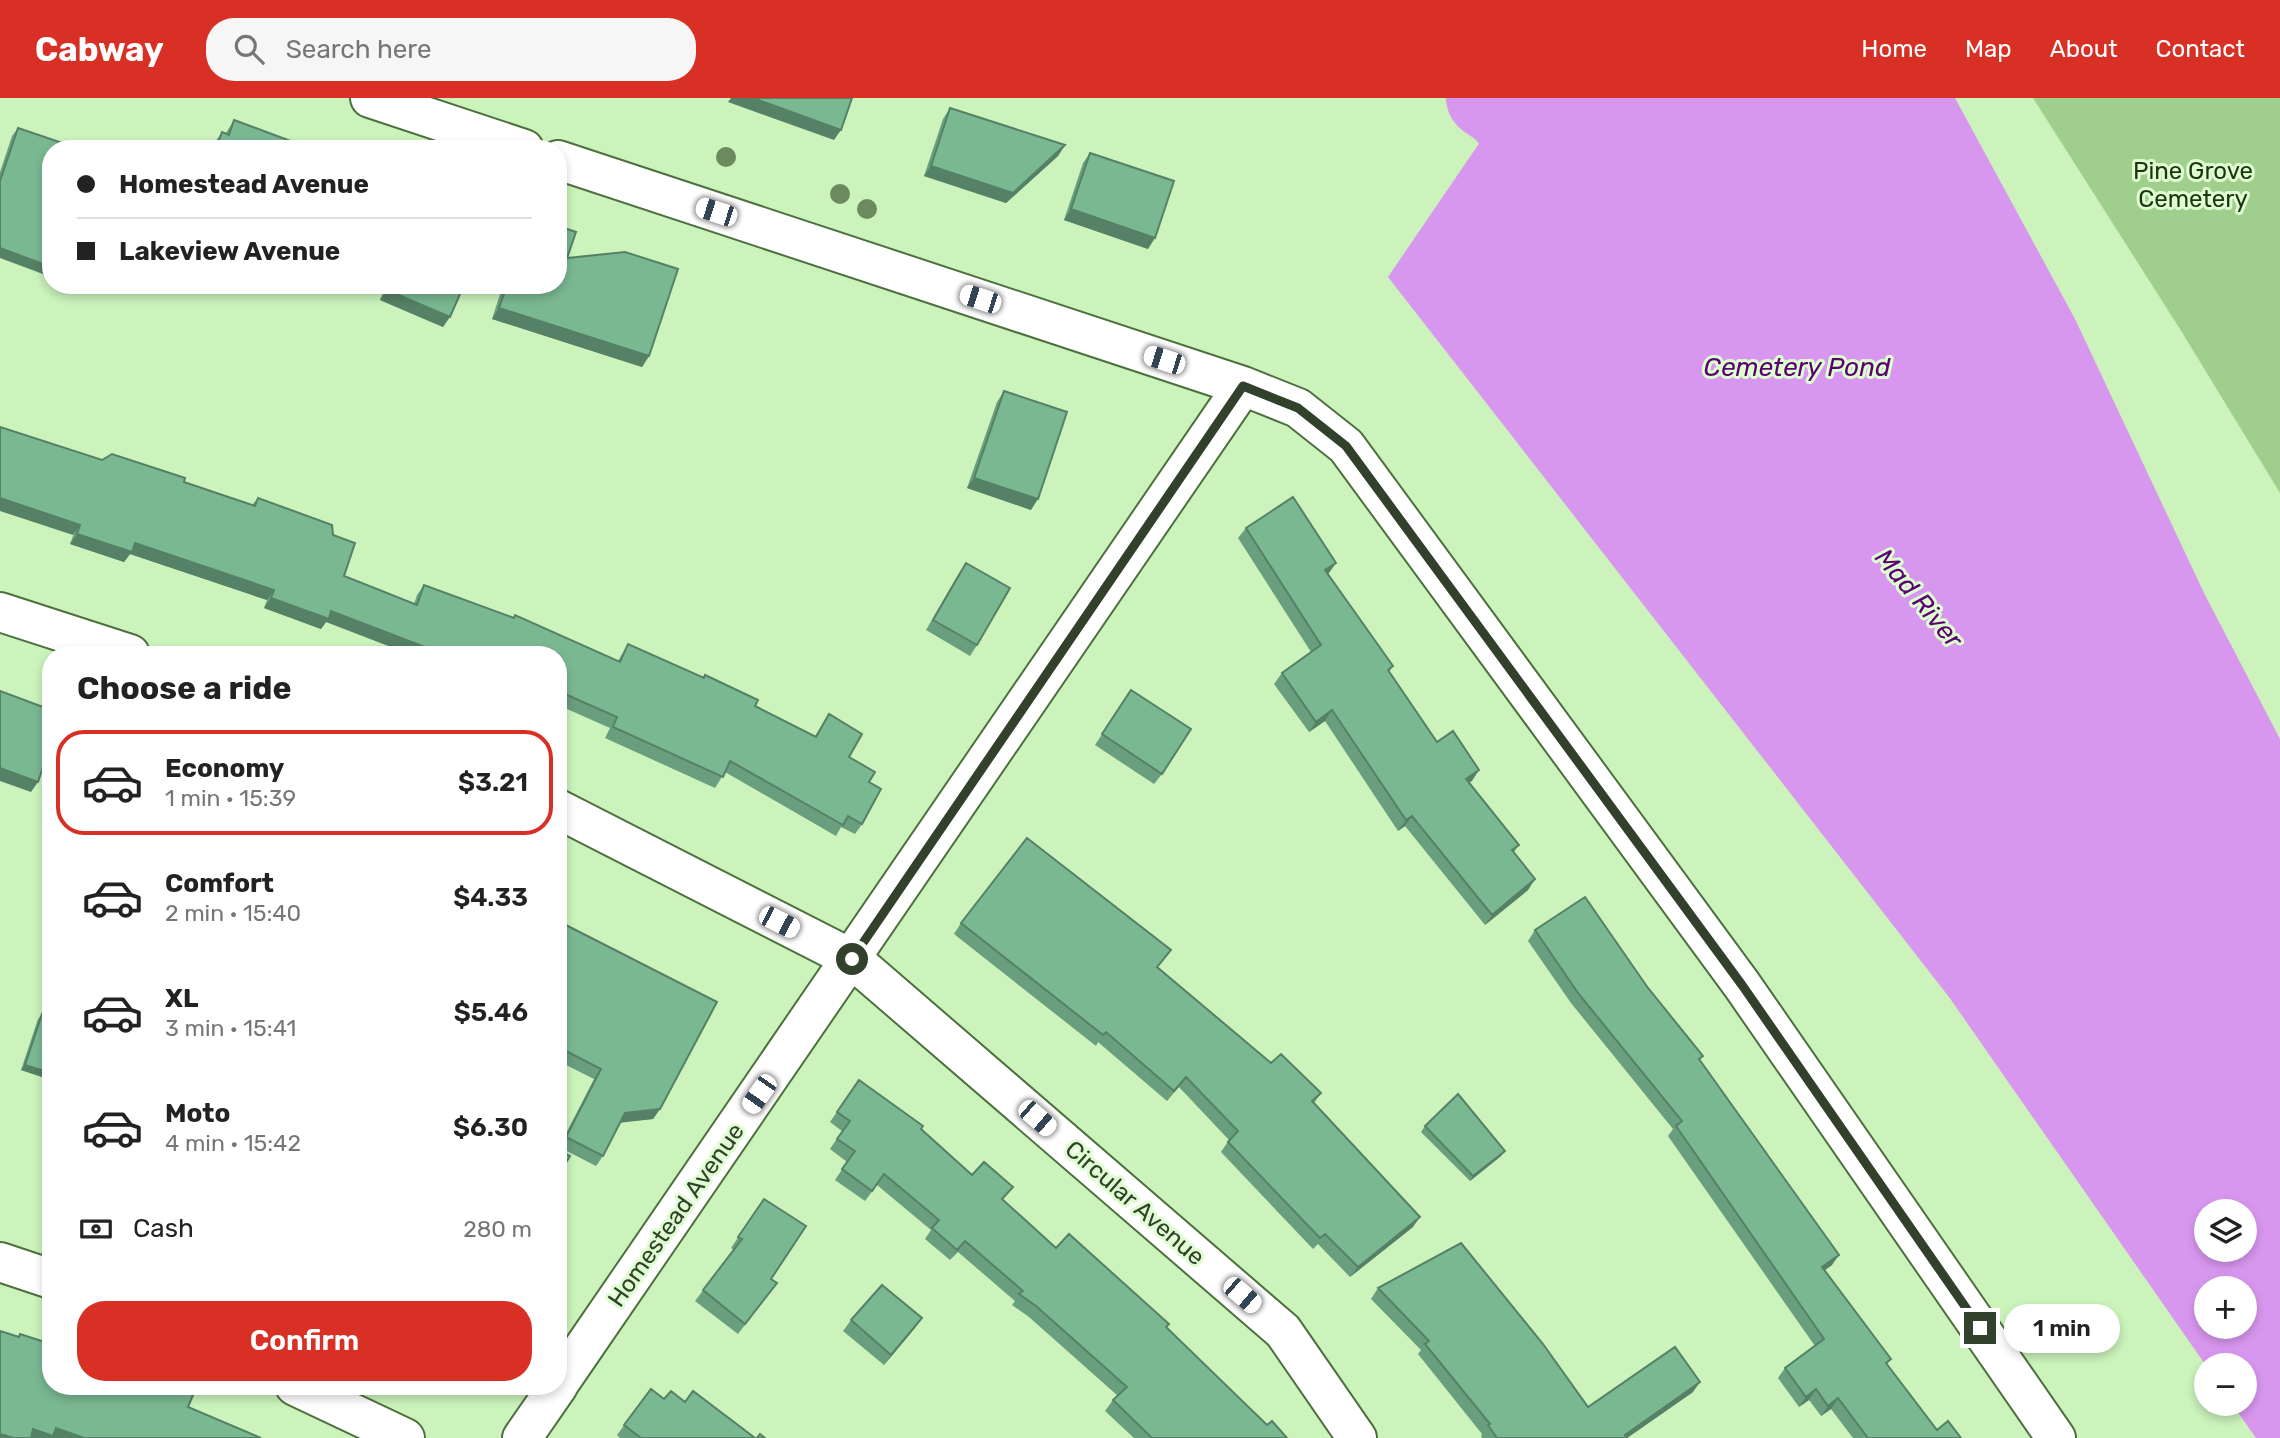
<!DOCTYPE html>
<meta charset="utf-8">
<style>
:root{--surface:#fff;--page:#f6f6f6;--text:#222;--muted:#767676;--line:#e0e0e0;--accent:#d93025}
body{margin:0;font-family:Rubik,sans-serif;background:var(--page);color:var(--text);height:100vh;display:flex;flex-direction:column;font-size:26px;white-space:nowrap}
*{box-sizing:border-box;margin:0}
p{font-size:23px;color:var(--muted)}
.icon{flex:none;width:38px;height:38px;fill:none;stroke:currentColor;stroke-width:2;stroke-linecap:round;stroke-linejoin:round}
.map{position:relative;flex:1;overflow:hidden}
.panel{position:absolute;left:42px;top:548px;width:525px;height:749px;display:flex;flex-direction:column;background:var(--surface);border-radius:28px;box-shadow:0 4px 10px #0003}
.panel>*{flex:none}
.hud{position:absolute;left:42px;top:42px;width:525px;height:154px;border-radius:28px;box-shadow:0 4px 10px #0003;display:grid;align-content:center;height:154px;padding:0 35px;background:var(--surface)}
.fabs{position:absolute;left:2194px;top:1101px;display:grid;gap:14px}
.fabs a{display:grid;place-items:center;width:63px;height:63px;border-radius:50%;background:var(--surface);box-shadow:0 4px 10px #0003;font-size:35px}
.end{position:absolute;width:32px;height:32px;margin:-16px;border:9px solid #31412b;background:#fff;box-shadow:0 0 0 4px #fff}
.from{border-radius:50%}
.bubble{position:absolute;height:49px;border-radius:24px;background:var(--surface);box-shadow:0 4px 10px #0003;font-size:23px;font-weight:600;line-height:49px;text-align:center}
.car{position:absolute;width:21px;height:42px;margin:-21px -10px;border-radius:9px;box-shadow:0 0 5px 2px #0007;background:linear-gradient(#fff 24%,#345 0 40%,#fff 0 76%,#345 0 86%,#fff 0)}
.hud b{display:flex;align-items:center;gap:24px;height:66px;font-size:26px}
.hud b+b{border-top:2px solid var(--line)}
.hud i{width:18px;height:18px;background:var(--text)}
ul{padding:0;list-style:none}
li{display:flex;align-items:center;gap:21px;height:105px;margin:0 14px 10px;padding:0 21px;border:4px solid transparent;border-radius:28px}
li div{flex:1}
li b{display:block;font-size:26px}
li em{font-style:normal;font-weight:600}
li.active{border-color:var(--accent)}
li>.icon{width:63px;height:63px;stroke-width:1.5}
h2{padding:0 35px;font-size:32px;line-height:84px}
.pay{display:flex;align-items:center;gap:18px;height:77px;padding:0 35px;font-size:26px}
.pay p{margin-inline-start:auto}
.button{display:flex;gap:14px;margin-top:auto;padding:14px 35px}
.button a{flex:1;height:80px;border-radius:28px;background:var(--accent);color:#fff;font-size:28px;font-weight:600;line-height:80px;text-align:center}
header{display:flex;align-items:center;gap:42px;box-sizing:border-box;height:98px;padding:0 35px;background:var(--accent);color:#fff}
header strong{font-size:33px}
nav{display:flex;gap:38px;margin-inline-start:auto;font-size:24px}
.search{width:490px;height:63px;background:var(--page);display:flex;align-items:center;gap:18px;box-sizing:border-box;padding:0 24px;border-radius:28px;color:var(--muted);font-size:26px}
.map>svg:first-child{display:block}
.green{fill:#a0cf8d}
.water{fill:#d897ef;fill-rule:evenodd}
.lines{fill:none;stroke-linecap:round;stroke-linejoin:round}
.river{stroke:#d897ef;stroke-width:80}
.minor-casing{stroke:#4e703f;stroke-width:42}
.minor{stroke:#fff;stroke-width:38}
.tree{fill:#6b8a5d}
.wall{fill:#699e7e}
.shaded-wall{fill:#558166}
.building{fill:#7ab892;stroke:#558166;stroke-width:2}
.route{stroke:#31412b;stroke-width:9}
.labels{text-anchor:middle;stroke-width:6;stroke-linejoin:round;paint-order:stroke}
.park-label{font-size:24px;fill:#1c3510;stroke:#defdd1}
.street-label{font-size:24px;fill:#31412b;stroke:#defdd1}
.water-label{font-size:26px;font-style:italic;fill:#5a0071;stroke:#defdd1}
</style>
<header>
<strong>Cabway</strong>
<div class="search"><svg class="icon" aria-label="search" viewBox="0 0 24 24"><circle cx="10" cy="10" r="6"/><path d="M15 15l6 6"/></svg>Search here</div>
<nav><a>Home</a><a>Map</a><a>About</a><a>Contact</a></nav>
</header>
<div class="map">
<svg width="2280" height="1340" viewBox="0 0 2280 1340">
<rect width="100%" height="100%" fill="#cbf3bb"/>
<path class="green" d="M2033,0H2280V395L2180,231Z"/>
<path class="water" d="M1510,0H1955L2075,221L2205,497L2280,641V1340H2256L2232,1306H2245V1267H2207V1269L1949,899L1388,179ZM2207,1113H2245V1152H2207ZM2207,1190H2245V1228H2207Z"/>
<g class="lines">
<path class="river" d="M1486,0L1502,11L1574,95"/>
<defs>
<path id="minor" d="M370,0L524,51
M558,62L1243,288L1298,310L1346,348L1742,887L2056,1340
M0,514L130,556
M558,711L852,861L1283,1233L1357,1340
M0,1164L51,1181
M558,1287L1243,288
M295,1288L405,1340
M522,1340L558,1288"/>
</defs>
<use href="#minor" class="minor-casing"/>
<use href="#minor" class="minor"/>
</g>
<g class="tree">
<circle cx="726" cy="59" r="10"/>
<circle cx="840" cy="96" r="10"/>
<circle cx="867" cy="111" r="10"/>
</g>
<path class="wall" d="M950,10L1065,47L1058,58L1006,105L924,78L943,21Z
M234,22L312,51H212L215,44L222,34L226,35Z
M18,30L0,160V74L12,38Z
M1090,55L1148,151L1064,122L1083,65Z
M567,160L649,258L642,269L492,221L503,187H558Z
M386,187H464L443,229L380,202Z
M1004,293L1031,412L967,390L997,304Z
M102,362L184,384L252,407L258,400L333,437L344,478L414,506L417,497L424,487L513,520L515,517L618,563L628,546L703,580L705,577L755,608L815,638L829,616L849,659L869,684L862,726L855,736L841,729L836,738L725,674L715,690L605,640L610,630L558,607V556L326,524L321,531L264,510L267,502L130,456L124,464L70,446Z
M1246,430L1329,475L1327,476L1393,568L1389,574L1437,644L1472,683L1469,684L1519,747L1514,754L1535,781L1528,792L1485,827L1405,728L1398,733L1325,623L1309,634L1274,586L1282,575L1311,554L1238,440Z
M966,465L977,547L970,558L926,532L959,475Z
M1131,592L1162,676L1154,686L1095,647Z
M558,823L660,1011L653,1021L620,1024L603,1058L596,1068L559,1049L594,981L558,963Z
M961,825L1158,870L1271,965L1321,995L1314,1005L1413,1129L1350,1179L1318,1146L1313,1151L1221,1054L1229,1042L1179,989L1167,1003L1098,944L1096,948L954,836Z
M1535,832L1648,890L1700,962L1832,1167L1825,1172L1891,1261L1887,1266L1937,1332L1961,1340H1853L1831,1311L1821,1318L1809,1302L1799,1309L1778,1280L1785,1270L1815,1248L1668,1038L1673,1031L1571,905L1528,843Z
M42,916L51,919V982L21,972L38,921Z
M859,982L921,1031L972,1077L1003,1102L1056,1150L1166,1229L1267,1327L1287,1340H1134L1105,1313L1113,1302L1118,1298L1029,1219L1012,1207L1015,1203L958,1154L950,1162L925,1141L931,1132L877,1087L865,1103L835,1082L847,1064L830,1051L842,1033L830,1024Z
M1425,1028L1501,1058L1470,1083L1421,1034Z
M764,1101L771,1181L777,1185L738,1236L695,1203L734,1152L731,1150Z
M1378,1190L1588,1309L1693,1294L1627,1340H1482L1481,1338L1482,1336L1418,1256L1421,1252L1371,1201Z
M922,1220L914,1231L884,1267L843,1233L851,1222Z
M651,1291L664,1301L685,1304L755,1340H620L617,1337Z"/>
<path class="shaded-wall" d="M731,0H753L841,32L834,42L728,4Z
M1065,47L1058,58L1006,105L924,78L931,68Z
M1071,111L1155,140L1148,151L1064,122Z
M0,150L51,169V179L0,160Z
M387,192L450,219L443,229L380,202Z
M499,210L649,258L642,269L492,221Z
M974,380L1038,401L1031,412L967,390Z
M0,400L80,427L73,437L0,413Z
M77,436L135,445L274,492L267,502L130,456L124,464L70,446Z
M1336,465L1329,475L1317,483L1325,472Z
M271,500L331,513L443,556H409L326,524L321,531L264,510Z
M1332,612L1325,623L1309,634L1316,624Z
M0,670L38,684L31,694L0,683Z
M1479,672L1472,683L1459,691L1466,681Z
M1412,718L1405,728L1398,733L1406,722Z
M1535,781L1528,792L1485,827L1492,817Z
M25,967L51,975V982L21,972Z
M660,1011L653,1021L618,1025L625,1015Z
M1505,1053L1501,1058L1470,1083L1473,1078Z
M1420,1119L1413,1129L1350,1179L1358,1169Z
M1839,1157L1832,1167L1815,1179L1822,1169Z
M922,1220L914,1231L884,1267L891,1257Z
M1700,1284L1693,1294L1627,1340L1625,1337Z
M1816,1291L1809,1302L1799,1309L1806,1299Z
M1838,1300L1831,1311L1821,1318L1828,1308Z
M56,1330L84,1340H27L33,1331Z
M0,1336L14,1340H0Z"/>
<path class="building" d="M753,0H852L841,32Z
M950,10L1065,47L1013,95L931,68Z
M234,22L312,51H216L222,34L229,37Z
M18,30L77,50V51H51V169L0,150V83Z
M1090,55L1174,83L1155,140L1071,111Z
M558,128L576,134L567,160L625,154L678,171L649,258L499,210L507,187H558Z
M389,187H464L450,219L387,192Z
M1004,293L1067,314L1038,401L974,380Z
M0,329L102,362L112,356L185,380L184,384L255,408L258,400L332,427L333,437L355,445L344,478L417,507L424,487L514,520L515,517L620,564L628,546L704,580L705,577L758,602L755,608L816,639L829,616L862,636L849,659L875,674L869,684L881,691L862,726L848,718L843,727L730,663L723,679L613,629L617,619L558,593V556H443L331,513L329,521L271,500L274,492L135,445L132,454L77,436L80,427L0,400Z
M1293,399L1336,465L1325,472L1393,568L1388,572L1437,644L1453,633L1479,672L1466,681L1519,747L1512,752L1535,781L1492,817L1412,718L1406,722L1332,612L1316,624L1282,575L1321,547L1246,430Z
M966,465L1010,490L977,547L933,522Z
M1131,592L1191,631L1162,676L1102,636Z
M0,593L51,612V646L38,684L0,670Z
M1027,740L1171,852L1157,869L1271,965L1281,956L1321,995L1312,1003L1420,1119L1358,1169L1325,1136L1320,1140L1228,1044L1238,1033L1186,979L1174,993L1106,934L1103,937L961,825Z
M1585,799L1648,890L1703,958L1699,961L1839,1157L1822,1169L1891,1261L1886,1265L1937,1332L1948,1323L1961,1340H1868L1838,1300L1828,1308L1816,1291L1806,1299L1785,1270L1824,1241L1676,1028L1682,1023L1578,895L1535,832Z
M558,823L717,904L660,1011L625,1015L603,1058L566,1039L601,971L558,949Z
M42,916L51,919V975L25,967Z
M859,982L923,1028L921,1031L972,1077L984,1064L1013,1089L1002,1101L1056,1150L1069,1136L1169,1226L1166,1229L1267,1327L1272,1323L1287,1340H1152L1113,1302L1127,1289L1036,1208L1019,1196L1023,1193L965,1143L957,1152L932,1130L939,1122L884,1076L872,1093L842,1071L855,1053L837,1041L850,1023L837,1014Z
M1458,996L1505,1053L1473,1078L1425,1028Z
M558,1052L570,1058L558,1078Z
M764,1101L806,1128L771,1181L777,1185L745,1226L703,1192L742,1141L738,1139Z
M1461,1145L1543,1246L1588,1309L1675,1249L1700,1284L1625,1337L1627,1340H1497L1488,1327L1490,1326L1425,1246L1429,1243L1378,1190Z
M882,1187L922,1220L891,1257L851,1222Z
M0,1233L19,1239L20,1236L51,1246V1288H166L193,1297L188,1309L261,1340H84L56,1330L53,1338L33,1331L31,1340H14L0,1336Z
M651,1291L664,1301L671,1293L685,1304L693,1293L755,1340H641L624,1327Z
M760,1336L765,1340H757Z"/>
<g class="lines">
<path class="route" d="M852,861L1243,288L1298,310L1346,348L1742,887L1980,1230"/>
</g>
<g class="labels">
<g class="park-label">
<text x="2193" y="81">Pine Grove<tspan x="2193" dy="28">Cemetery</tspan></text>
</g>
<g class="street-label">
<text transform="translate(1135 1105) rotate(41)" y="8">Circular Avenue</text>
<text transform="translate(676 1117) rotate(-55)" y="8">Homestead Avenue</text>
</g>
<g class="water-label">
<text x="1797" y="278">Cemetery Pond</text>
<text transform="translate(1919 500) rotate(50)" y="9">Mad River</text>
</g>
</g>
</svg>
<div class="fabs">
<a><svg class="icon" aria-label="layers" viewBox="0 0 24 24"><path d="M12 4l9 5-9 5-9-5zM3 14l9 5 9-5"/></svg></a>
<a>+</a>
<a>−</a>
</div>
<i class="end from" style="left:852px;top:861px"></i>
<i class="end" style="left:1980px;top:1230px"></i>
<div class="bubble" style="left:2004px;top:1206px;width:116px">1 min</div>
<i class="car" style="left:716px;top:114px;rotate:288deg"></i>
<i class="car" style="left:980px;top:201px;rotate:288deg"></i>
<i class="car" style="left:1164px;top:262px;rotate:288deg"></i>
<i class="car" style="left:779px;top:824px;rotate:117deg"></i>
<i class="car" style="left:759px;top:996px;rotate:215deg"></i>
<i class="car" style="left:1037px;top:1020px;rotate:131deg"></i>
<i class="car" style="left:1242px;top:1197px;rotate:131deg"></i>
<div class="hud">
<b><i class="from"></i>Homestead Avenue</b>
<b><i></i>Lakeview Avenue</b>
</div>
<section class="panel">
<h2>Choose a ride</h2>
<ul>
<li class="active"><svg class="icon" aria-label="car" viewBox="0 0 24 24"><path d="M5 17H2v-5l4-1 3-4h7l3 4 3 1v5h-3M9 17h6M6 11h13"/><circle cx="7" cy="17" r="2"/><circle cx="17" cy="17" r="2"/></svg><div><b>Economy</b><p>1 min · 15:39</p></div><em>$3.21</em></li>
<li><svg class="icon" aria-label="car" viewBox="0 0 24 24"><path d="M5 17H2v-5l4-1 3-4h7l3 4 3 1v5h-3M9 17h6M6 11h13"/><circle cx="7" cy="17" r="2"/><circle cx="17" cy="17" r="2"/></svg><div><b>Comfort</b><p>2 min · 15:40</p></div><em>$4.33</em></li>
<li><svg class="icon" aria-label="car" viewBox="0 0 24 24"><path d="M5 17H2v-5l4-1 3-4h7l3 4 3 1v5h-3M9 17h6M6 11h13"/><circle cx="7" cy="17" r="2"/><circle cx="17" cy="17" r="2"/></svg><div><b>XL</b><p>3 min · 15:41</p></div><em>$5.46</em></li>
<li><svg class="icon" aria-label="car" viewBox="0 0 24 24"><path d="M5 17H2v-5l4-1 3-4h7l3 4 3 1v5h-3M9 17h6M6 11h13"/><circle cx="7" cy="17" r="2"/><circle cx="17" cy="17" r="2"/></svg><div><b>Moto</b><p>4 min · 15:42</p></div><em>$6.30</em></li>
</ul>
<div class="pay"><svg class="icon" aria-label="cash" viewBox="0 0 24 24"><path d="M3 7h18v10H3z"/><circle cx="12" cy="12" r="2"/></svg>Cash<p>280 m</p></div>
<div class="button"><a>Confirm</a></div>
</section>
</div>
